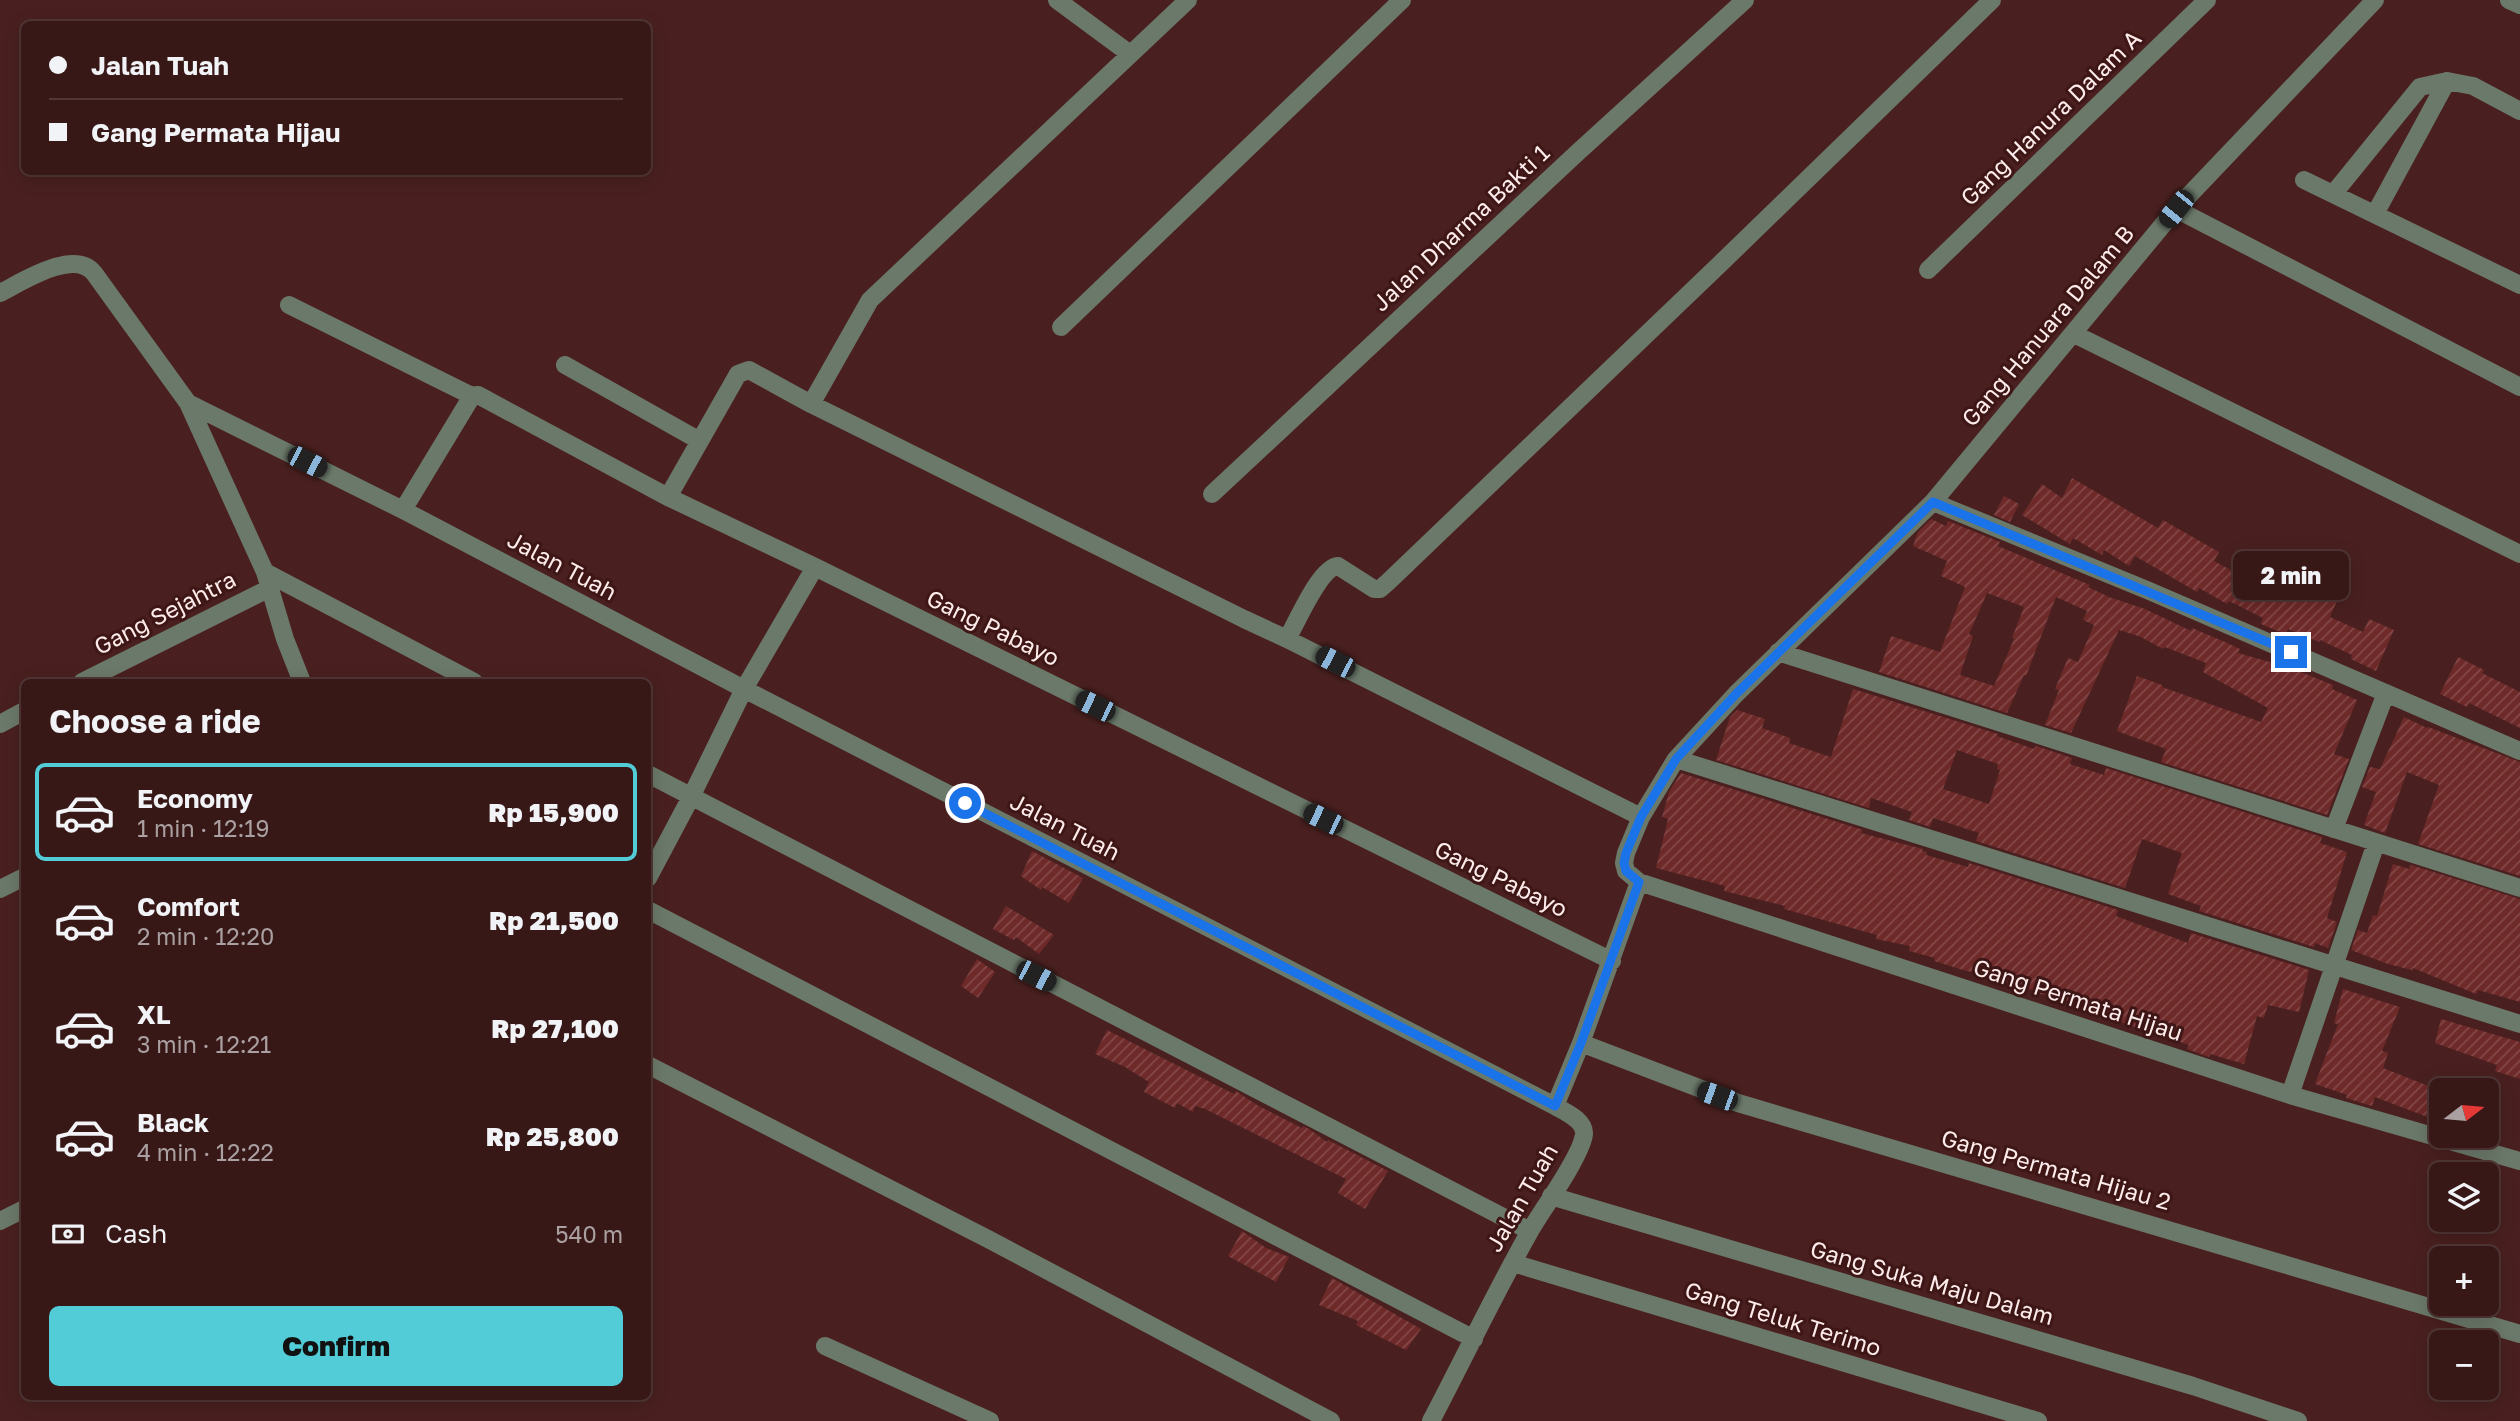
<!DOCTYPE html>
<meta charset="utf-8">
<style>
:root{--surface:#371817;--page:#3e2120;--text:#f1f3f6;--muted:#aaa0a1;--line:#513736;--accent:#52ccd6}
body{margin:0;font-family:"Golos Text",sans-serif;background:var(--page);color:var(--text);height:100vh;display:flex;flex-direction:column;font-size:26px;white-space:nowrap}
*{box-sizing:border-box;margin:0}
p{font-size:23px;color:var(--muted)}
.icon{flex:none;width:38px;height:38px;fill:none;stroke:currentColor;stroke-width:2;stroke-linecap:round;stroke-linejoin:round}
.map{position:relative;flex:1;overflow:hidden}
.sheet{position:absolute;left:21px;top:679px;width:630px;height:721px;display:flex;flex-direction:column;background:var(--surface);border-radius:10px;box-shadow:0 4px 18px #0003,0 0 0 2px var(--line)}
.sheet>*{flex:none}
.guide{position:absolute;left:21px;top:21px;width:630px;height:154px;border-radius:10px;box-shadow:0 4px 18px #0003,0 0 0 2px var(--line);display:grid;align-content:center;height:154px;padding:0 28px;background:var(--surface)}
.needle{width:46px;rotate:74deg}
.controls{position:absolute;left:2429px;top:1078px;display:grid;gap:14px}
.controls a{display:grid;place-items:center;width:70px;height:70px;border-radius:10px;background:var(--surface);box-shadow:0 4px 18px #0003,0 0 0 2px var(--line);font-size:35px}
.end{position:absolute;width:32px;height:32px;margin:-16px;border:9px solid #1a73e8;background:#fff;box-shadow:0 0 0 4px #fff}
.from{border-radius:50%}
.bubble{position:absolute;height:49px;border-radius:10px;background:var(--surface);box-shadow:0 4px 18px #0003,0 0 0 2px var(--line);font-size:23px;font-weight:800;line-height:49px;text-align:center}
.car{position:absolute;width:21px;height:42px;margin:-21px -10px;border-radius:9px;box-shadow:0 0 5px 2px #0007;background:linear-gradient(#222 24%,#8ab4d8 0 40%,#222 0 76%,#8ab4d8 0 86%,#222 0)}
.guide b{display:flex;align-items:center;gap:24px;height:66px;font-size:26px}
.guide b+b{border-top:2px solid var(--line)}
.guide i{width:18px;height:18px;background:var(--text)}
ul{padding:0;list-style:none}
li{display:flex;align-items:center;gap:21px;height:98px;margin:0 14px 10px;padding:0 14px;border:4px solid transparent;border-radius:10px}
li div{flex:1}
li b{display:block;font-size:26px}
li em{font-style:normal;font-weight:800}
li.current{border-color:var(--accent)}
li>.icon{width:63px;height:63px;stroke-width:1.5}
h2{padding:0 28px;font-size:32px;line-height:84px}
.pay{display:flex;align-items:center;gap:18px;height:77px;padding:0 28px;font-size:26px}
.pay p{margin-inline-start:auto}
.cta{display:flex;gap:14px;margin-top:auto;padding:14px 28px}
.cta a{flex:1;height:80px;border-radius:10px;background:var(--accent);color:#111;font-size:28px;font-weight:800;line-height:80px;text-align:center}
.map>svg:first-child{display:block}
.building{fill:url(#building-hatch);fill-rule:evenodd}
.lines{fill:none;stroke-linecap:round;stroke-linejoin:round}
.minor{stroke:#6b796a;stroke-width:18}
.route{stroke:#1a73e8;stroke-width:9}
.labels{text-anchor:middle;stroke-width:6;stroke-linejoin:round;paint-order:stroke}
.street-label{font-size:23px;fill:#fdeceb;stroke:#3e1616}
</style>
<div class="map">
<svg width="2520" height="1421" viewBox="0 0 2520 1421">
<defs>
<pattern id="building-hatch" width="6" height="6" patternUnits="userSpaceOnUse" patternTransform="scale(1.75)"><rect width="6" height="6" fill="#6e2929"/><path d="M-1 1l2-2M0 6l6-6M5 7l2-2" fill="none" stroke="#844848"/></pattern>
</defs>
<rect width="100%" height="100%" fill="#49201f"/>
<path class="building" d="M2072,478L2158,528L2163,520L2219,552L2214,561L2273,593L2283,570L2340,594L2330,617L2363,632L2369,619L2394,630L2376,671L2351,659L2352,655L2320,640L2319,642L2288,629L2285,634L2261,624L2263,618L2229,601L2227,604L2199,588L2197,592L2135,556L2129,566L2104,550L2102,555L2073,538L2070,544L2022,515L2042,484L2062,498Z
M2004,496L2019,504L2010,522L1994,515Z
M1931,519L1946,526L1948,521L2000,542L1998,546L2090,585L2088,587L2109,597L2145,609L2191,631L2192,628L2225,642L2240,649L2238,653L2291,668L2333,685L2332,689L2357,700L2334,754L2349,759L2327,815L2161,762L2166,749L2117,731L2137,676L2162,685V687L2261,722L2268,708L2203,672L2206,663L2165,647L2163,649L2141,637L2119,630L2071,733L2045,725L2059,690L2055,689L2068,658L2078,662L2094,625L2083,620L2087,611L2056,597L2026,676L2024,675L2007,713L1879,672L1891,636L1940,652L1965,587L1941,576L1947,561L1913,546L1918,532ZM1987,593L2024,607L2012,638L2014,639L1994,686L1960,675L1973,636L1969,634Z
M2458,657L2484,670L2482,673L2520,692V728L2469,703L2467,707L2440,694Z
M1853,689L1998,734L1997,736L2034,749L2036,746L2072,758L2070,764L2104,775L2106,768L2322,837L2320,843L2347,852L2327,918L2337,922L2328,948L2315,943L2314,947L2199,911L2201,906L2168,894L2182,853L2142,839L2125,888L1976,841L1979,833L1933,818L1930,827L1909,820L1912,812L1871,798L1869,808L1716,760L1730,717L1737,710L1765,719L1762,728L1790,738L1789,743L1831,757ZM1957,750L1998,764L1997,769L2000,770L1989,804L1943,789Z
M2404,717L2427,728L2428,727L2520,762V876L2418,844L2439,785L2407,772L2385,833L2364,825L2376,792L2362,787L2370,767L2380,769Z
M1681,773L1863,830L1861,833L1923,849L1922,851L1927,852L1926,855L1968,867L1969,863L2118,910L2116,916L2188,943L2191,933L2309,970L2299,1012L2268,1005L2264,1018L2257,1016L2244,1064L2210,1054L2209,1057L2187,1049L2189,1045L2102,1016L2104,1011L2037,993V991L2005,983L2006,980L1963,970L1934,961L1935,958L1909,951L1910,946L1876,939L1877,935L1784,909L1785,906L1724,891L1725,886L1656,868L1668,819L1662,817L1669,792Z
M1032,851L1083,878L1069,903L1042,887L1041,890L1021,876Z
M2393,864L2409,869L2411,865L2520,899V1002L2478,990L2476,994L2413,968L2412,970L2388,964L2351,950L2358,930L2367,933L2373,915L2377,916Z
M1006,906L1054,935L1039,954L1016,937L1014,940L993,929Z
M977,959L995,972L978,998L961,986Z
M2343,989L2400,1007L2382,1051L2388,1053L2383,1068L2441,1091L2430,1118L2375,1097L2372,1106L2346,1098L2347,1095L2315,1084L2338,1024L2334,1023Z
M2441,1019L2520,1042V1079L2495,1071L2497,1065L2435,1043Z
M1107,1030L1234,1094L1236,1091L1257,1105L1302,1128L1303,1126L1309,1129L1327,1142L1328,1140L1388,1171L1365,1209L1338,1193L1346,1179L1205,1109L1195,1106L1193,1112L1177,1103L1175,1108L1144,1092L1149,1082L1125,1067L1095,1054Z
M1242,1231L1266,1248L1289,1257L1276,1282L1228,1256Z
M1332,1278L1421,1329L1406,1350L1356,1325L1358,1321L1319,1305Z"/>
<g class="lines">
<path class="minor" d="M1057,0L1130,54
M2375,0L2176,209L1933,502L1736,694L1676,759L1641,817L1626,853L1624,863L1626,871L1639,882L2290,1095L2520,1161
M2509,0L2520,5
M2304,180L2520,285
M2334,193L2420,87L2447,81L2473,86L2520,111
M2176,209L2520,387
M2375,214L2447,81
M1928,270L2207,0
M0,293C22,282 74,248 94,273L188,403L265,572L285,639L302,682
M289,305L472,396
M1061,327L1402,0
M2074,334L2520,554
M565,365L700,441
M188,403L403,510L744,689L1555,1106C1565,1112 1585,1120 1584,1134C1582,1155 1542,1210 1530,1231C1495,1293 1464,1358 1431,1421
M811,404L1244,619L1287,639L1641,817
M1212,494L1577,153L1745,0
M668,497L738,374L749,370L811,404L870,300L1188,0
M1933,502L2147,590L2520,751
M403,510L472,396L478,395L668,497L815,567L1612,961
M265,572L474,682
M1287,639C1297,622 1320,567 1338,566L1374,589H1380L1388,582L1720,264L1992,0
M1778,652L2520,888
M82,682L270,588
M0,724L24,711
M1676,759L2520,1024
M648,774L1530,1231
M2334,829L2386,693
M648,878L691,797L744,689L815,567
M0,889L24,877
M648,910L1474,1339
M1581,1043L1738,1103L2520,1334
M648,1065L988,1239L1331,1421
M2290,1095L2376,843
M1555,1106L1581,1043L1639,882
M1551,1196L2193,1386L2298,1421
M0,1221L24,1209
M1513,1263L2038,1421
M825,1346L990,1421"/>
</g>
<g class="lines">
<path class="route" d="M965,803L1555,1106L1581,1043L1639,882L1626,871L1624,863L1626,853L1641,817L1676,759L1736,694L1933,502L2291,652"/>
</g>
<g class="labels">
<g class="street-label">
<text transform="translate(2051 118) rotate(-44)" y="8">Gang Hanura Dalam A</text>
<text transform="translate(1461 228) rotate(-43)" y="8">Jalan Dharma Bakti 1</text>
<text transform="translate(2048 326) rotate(-50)" y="8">Gang Hanuara Dalam B</text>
<text transform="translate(562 566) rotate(28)" y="8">Jalan Tuah</text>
<text transform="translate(165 613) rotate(-27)" y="8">Gang Sejahtra</text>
<text transform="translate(993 628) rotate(26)" y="8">Gang Pabayo</text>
<text transform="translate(1065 827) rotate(27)" y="8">Jalan Tuah</text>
<text transform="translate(1501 879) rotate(26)" y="8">Gang Pabayo</text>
<text transform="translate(2078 1000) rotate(18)" y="8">Gang Permata Hijau</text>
<text transform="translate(2056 1170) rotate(16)" y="8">Gang Permata Hijau 2</text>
<text transform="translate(1522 1198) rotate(-60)" y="8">Jalan Tuah</text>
<text transform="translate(1932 1283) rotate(16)" y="8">Gang Suka Maju Dalam</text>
<text transform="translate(1783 1319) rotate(17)" y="8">Gang Teluk Terimo</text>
</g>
</g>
</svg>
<div class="controls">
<a><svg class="needle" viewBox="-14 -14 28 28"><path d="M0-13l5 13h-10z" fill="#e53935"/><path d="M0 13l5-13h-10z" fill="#aaa0a1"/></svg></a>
<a><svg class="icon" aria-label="layers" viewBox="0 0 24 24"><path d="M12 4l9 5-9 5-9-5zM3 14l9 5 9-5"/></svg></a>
<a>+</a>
<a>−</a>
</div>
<i class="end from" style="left:965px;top:803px"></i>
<i class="end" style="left:2291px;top:652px"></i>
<div class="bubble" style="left:2233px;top:551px;width:116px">2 min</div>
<i class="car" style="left:2176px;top:209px;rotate:219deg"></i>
<i class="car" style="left:307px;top:462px;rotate:117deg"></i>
<i class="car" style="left:1335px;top:662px;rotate:297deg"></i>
<i class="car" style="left:1095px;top:706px;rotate:296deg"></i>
<i class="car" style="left:1323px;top:819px;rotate:296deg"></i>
<i class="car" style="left:1036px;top:976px;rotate:117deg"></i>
<i class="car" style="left:1717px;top:1096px;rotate:290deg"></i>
<div class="guide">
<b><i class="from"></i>Jalan Tuah</b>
<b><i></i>Gang Permata Hijau</b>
</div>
<section class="sheet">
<h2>Choose a ride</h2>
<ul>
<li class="current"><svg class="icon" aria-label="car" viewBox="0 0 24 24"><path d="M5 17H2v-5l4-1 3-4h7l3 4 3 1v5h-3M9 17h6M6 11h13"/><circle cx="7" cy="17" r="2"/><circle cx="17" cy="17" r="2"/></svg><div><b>Economy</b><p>1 min · 12:19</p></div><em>Rp 15,900</em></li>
<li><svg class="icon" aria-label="car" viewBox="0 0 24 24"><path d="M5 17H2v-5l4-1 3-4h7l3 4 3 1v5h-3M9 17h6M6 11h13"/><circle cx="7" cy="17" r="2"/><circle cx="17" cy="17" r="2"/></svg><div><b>Comfort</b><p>2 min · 12:20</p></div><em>Rp 21,500</em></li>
<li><svg class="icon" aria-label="car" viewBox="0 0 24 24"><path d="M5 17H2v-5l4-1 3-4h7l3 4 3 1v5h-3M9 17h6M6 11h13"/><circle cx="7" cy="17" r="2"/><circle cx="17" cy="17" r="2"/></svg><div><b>XL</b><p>3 min · 12:21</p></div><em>Rp 27,100</em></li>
<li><svg class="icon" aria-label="car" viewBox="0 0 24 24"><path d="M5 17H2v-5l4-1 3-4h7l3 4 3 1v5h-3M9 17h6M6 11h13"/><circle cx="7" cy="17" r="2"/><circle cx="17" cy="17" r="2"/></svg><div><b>Black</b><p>4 min · 12:22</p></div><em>Rp 25,800</em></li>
</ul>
<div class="pay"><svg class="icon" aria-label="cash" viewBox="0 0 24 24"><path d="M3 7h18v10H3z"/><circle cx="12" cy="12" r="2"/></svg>Cash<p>540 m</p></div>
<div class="cta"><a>Confirm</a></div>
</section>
</div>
